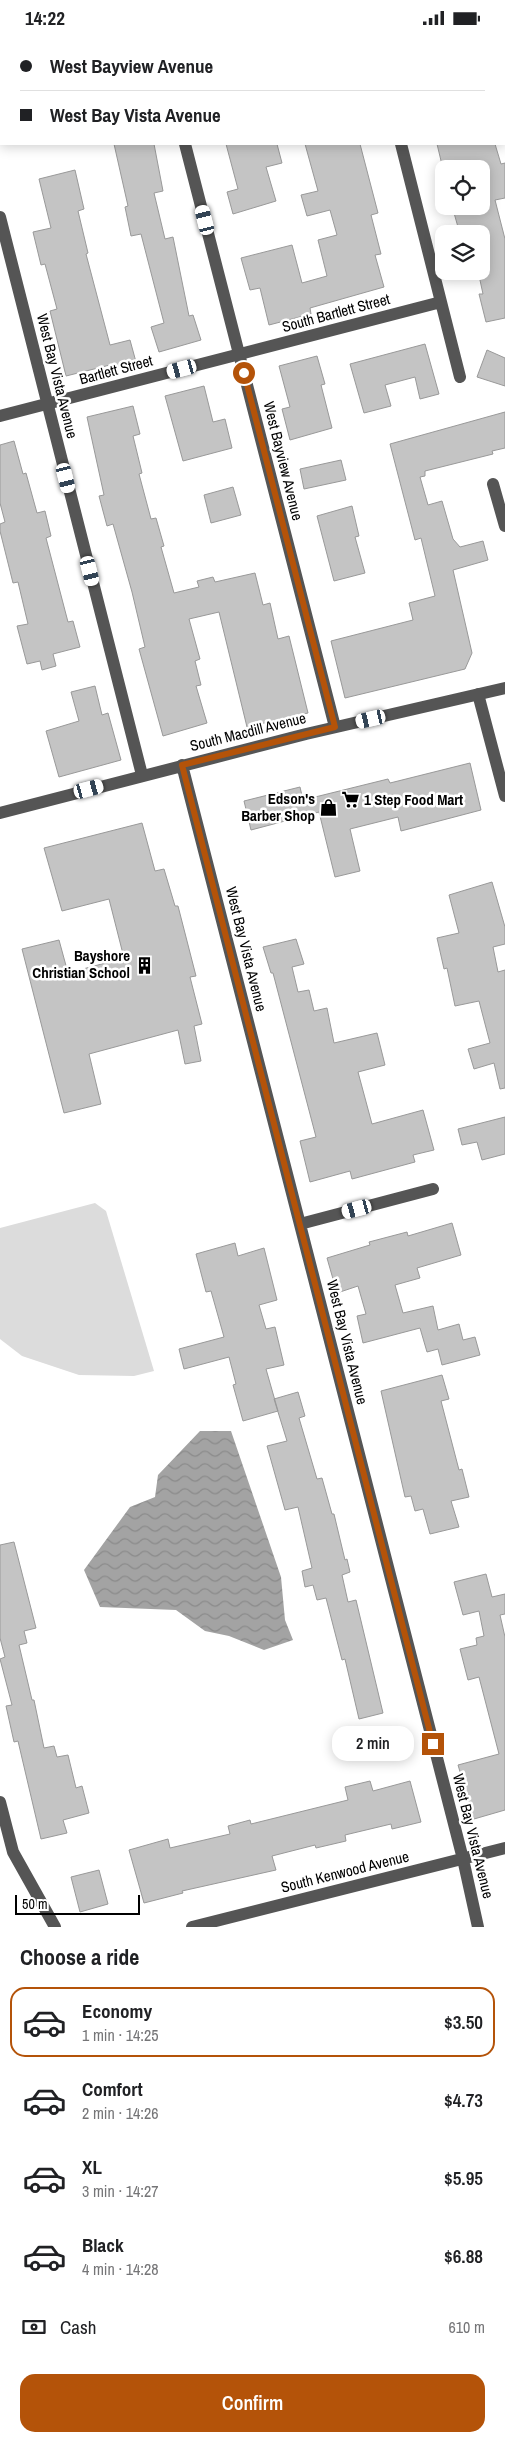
<!DOCTYPE html>
<meta charset="utf-8">
<style>
:root{--surface:#fff;--page:#f2f2f2;--text:#202124;--muted:#757577;--line:#e0e0e0;--accent:#b45309}
body{margin:0;font-family:"Archivo Narrow",sans-serif;background:var(--page);color:var(--text);height:100vh;display:flex;flex-direction:column;font-size:19px;white-space:nowrap}
*{box-sizing:border-box;margin:0}
p{font-size:16px;color:var(--muted)}
.icon{flex:none;width:28px;height:28px;fill:none;stroke:currentColor;stroke-width:2;stroke-linecap:round;stroke-linejoin:round}
.map{position:relative;height:1892px;overflow:hidden}
.sheet{display:flex;flex-direction:column;background:var(--surface);flex:1}
.sheet>*{flex:none}
.top-card{position:absolute;left:0px;top:0px;width:505px;height:110px;box-shadow:0 2px 12px #0003;display:grid;align-content:center;height:110px;padding:0 20px;background:var(--surface)}
.buttons{position:absolute;left:435px;top:125px;display:grid;gap:10px}
.buttons a{display:grid;place-items:center;width:55px;height:55px;border-radius:10px;background:var(--surface);box-shadow:0 2px 12px #0003;font-size:25px}
.scale{position:absolute;left:15px;bottom:12px;width:125px;box-sizing:border-box;padding-left:5px;border:2px solid #000;border-top:0;font-size:14px;line-height:18px;white-space:nowrap;color:#000;-webkit-text-stroke:4px #fff;paint-order:stroke}
.end{position:absolute;width:22px;height:22px;margin:-11px;border:6px solid #b45309;background:#fff;box-shadow:0 0 0 2px #fff}
.from{border-radius:50%}
.bubble{position:absolute;height:35px;border-radius:15px;background:var(--surface);box-shadow:0 2px 12px #0003;font-size:16px;font-weight:600;line-height:35px;text-align:center}
.car{position:absolute;width:15px;height:30px;margin:-15px -8px;border-radius:6px;box-shadow:0 0 4px 1px #0007;background:linear-gradient(#fff 24%,#345 0 40%,#fff 0 76%,#345 0 86%,#fff 0)}
.top-card b{display:flex;align-items:center;gap:18px;height:48px;font-size:19px}
.top-card b+b{border-top:1px solid var(--line)}
.top-card i{width:12px;height:12px;background:var(--text)}
ul{padding:0;list-style:none}
li{display:flex;align-items:center;gap:15px;height:70px;margin:0 10px 8px;padding:0 10px;border:2px solid transparent;border-radius:15px}
li div{flex:1}
li b{display:block;font-size:19px}
li em{font-style:normal;font-weight:600}
li.current{border-color:var(--accent)}
li>.icon{width:45px;height:45px;stroke-width:1.5}
h2{padding:0 20px;font-size:22px;line-height:60px}
.pay{display:flex;align-items:center;gap:12px;height:55px;padding:0 20px;font-size:19px}
.pay p{margin-inline-start:auto}
.action{display:flex;gap:10px;margin-top:auto;padding:10px 20px}
.action a{flex:1;height:58px;border-radius:15px;background:var(--accent);color:#fff;font-size:20px;font-weight:600;line-height:58px;text-align:center}
.status{display:flex;justify-content:space-between;align-items:center;height:35px;padding:0 25px;background:var(--surface);direction:ltr}
.status svg{height:14px;fill:currentColor}
.map>svg:first-child{display:block}
.garden{fill:#dcdcdc}
.water{fill:url(#water-waves)}
.building{fill:#c4c4c4;stroke:#999}
.lines{fill:none;stroke-linecap:round;stroke-linejoin:round}
.minor{stroke:#555;stroke-width:12}
.route{stroke:#b45309;stroke-width:6}
.labels{text-anchor:middle;stroke-width:5;stroke-linejoin:round;paint-order:stroke}
.street-label{font-size:15px;fill:#000;stroke:#fff}
.poi-label{font-size:15px;font-weight:bold;fill:#000;stroke:#fff;text-anchor:end}
</style>
<div class="status"><b>14:22</b><svg viewBox="0 0 49 12"><path d="M0 12V9h3v3zM5 12V6h3v6zM10 12V3h3v9zM15 12V0h3v12zM26 1h20v11H26zM47 4h2v5h-2z"/></svg></div>
<div class="map">
<svg width="505" height="1892" viewBox="0 0 505 1892">
<defs>
<pattern id="water-waves" width="16" height="10" patternUnits="userSpaceOnUse" patternTransform="scale(1.25)"><rect width="16" height="10" fill="#a3a3a3"/><path d="M0 5q4-4 8 0t8 0" fill="none" stroke="#8b8b8b"/></pattern>
</defs>
<rect width="100%" height="100%" fill="#fff"/>
<path class="garden" d="M95,1168L106,1176L154,1336L134,1341L79,1340L22,1321L0,1304V1193Z"/>
<path class="water" d="M200,1396H231L281,1542L285,1585L293,1605L264,1615L229,1601L205,1596L176,1575L100,1572L84,1535L130,1472L155,1462L158,1440Z"/>
<path class="building" d="M114,109H154L163,156L154,158L165,204L173,202L189,281L193,280L201,305L159,317L151,292L164,288L141,199L131,201L125,172L128,171Z
M226,109H277L282,128L266,132L276,166L233,179L227,157L238,154Z
M305,109H360L378,178L371,180L381,219L375,220L384,252L310,273L311,279L269,290L260,253L250,255L241,223L292,210L302,248L327,241L318,205L337,200L330,175L307,181L301,160L318,156Z
M437,109H495L501,129L505,128V163L495,165L505,204V283L486,287L479,259H483L478,236H481V199H460L452,171H481V134H443Z
M75,135L84,174L78,176L88,218L86,219L110,310L130,305L136,327L115,333L114,329L66,341L50,276L57,274L45,229L41,230L33,197L51,193L39,144Z
M425,309L439,359L420,364L415,342L385,350L391,371L364,378L350,329Z
M487,315L505,323V351L477,342Z
M317,321L325,349L321,350L332,393L290,405L282,374L290,372L279,331Z
M204,351L213,387L225,384L232,413L183,426L165,361Z
M133,371L140,399L133,401L142,438L139,439L151,484L156,483L164,511L161,512L174,558L199,552L197,546L213,542L215,547L255,538L263,570L270,568L278,604L289,601L308,678L247,692L219,577L189,584L200,624L195,626L201,650L196,651L207,688L163,701L139,614L145,612L132,557L113,489L107,491L99,461L104,460L87,382Z
M505,377V413L492,416L493,419L425,436V441L420,442L428,470L442,466L453,504L460,512L483,506L488,525L453,535L472,618L465,634L345,663L331,606L413,585L409,568L435,561L421,503L415,505L390,409Z
M14,406L23,439L26,438L37,478L45,476L51,501L46,503L68,587L73,586L80,612L53,619L56,631L42,635L40,626L27,629L17,591L28,589L18,547L13,548L0,496V489L5,487L0,468V410Z
M341,425L346,445L304,454L300,434Z
M233,452L241,480L211,488L204,460Z
M352,471L359,501L355,502L365,538L334,546L317,481Z
M95,651L102,680L108,678L121,725L59,742L46,696L79,686L71,657Z
M470,728L481,775L401,796L398,782L350,794L360,836L335,842L319,777L251,795L244,766L300,752L303,765L388,744L390,748Z
M142,788L155,836L164,834L175,871H178L196,941L190,942L202,989L194,991L201,1026L185,1029L178,995L89,1019L101,1069L64,1078L22,914L59,905L68,938L124,923L109,864L62,876L44,813Z
M492,847L505,892V909L493,912L498,937L505,935V1053L500,1054L494,1028L474,1034L468,1014L490,1008L479,966L455,971L447,933L444,934L437,903L459,898L449,860Z
M296,904L304,929L292,932L298,957L309,955L314,976L327,973L334,1008L377,998L385,1030L358,1037L372,1089L423,1075L434,1115L413,1120L415,1127L352,1144L350,1136L310,1147L300,1106L316,1102L273,938H271L263,912Z
M505,1082V1119L482,1125L477,1107L462,1110L458,1094Z
M452,1188L461,1220L417,1233L420,1243L395,1250L403,1278L433,1271L438,1295L459,1289L463,1305L475,1302L480,1320L442,1330L438,1314L427,1317L420,1293L363,1308L357,1281L366,1279L358,1251L337,1258L327,1223L370,1210L369,1207L407,1197L408,1201Z
M235,1208L238,1221L264,1213L277,1265L259,1270L266,1294L275,1292L284,1330L266,1334L278,1376L243,1386L233,1350L236,1349L229,1322L184,1334L179,1314L224,1302L211,1256L206,1257L196,1219Z
M442,1340L449,1364L441,1366L459,1435L462,1434L469,1462L451,1466L459,1492L430,1499L423,1474L415,1476L411,1461L405,1462L381,1356Z
M298,1357L305,1381L299,1383L317,1444L322,1443L332,1479H334L345,1525L347,1524L350,1537L342,1540L348,1567L356,1565L383,1678L359,1684L345,1624L342,1625L326,1563L317,1565L313,1550L305,1552L302,1536L312,1533L298,1472L285,1475L267,1411L287,1406L274,1364Z
M14,1507L36,1593L24,1596L27,1608L19,1610L32,1665H34L44,1713L54,1711L57,1722L68,1720L76,1753L82,1751L89,1778L63,1785L67,1798L41,1804L18,1706L14,1707L6,1671L12,1670L0,1624L5,1622L0,1603V1510Z
M486,1539L492,1562L505,1559V1579L500,1580L505,1602V1775L474,1784L458,1730L499,1719L479,1642L468,1645L460,1614L477,1610L476,1603L484,1601L479,1576L463,1580L454,1547Z
M370,1746L373,1756L410,1746L421,1787L392,1794L391,1789L345,1800L346,1806L316,1813L315,1810L272,1821L276,1835L182,1856L183,1858L144,1868L129,1815L168,1804L170,1813L230,1799L228,1791L250,1785L251,1789L348,1765L345,1752Z
M99,1835L108,1869L80,1877L71,1842Z"/>
<g class="lines">
<path class="minor" d="M158,0V1
M374,0V1
M185,109L335,692
M401,109L460,342
M0,182L142,740
M0,381L441,267
M493,449L505,491
M478,659L505,761
M182,730L463,1824L478,1892
M0,778L306,699L505,653
M300,1189L433,1154
M0,1767L13,1817L55,1892
M192,1892L505,1813"/>
</g>
<g class="lines">
<path class="route" d="M244,338L335,692L182,730L433,1709"/>
</g>
<defs>
<symbol id="supermarket-bare" viewBox="-9 -9 18 18"><path d="M-6-5.5h2.5l.6 2H6L4.5 2H-2.5L-4.4-4H-6ZM-1.5 3.2a1.3 1.3 0 1 0 .1 0ZM3 3.2a1.3 1.3 0 1 0 .1 0Z" fill="#000" stroke="#fff" stroke-width="2.5" paint-order="stroke"/></symbol>
<symbol id="shop-bare" viewBox="-9 -9 18 18"><path d="M-5-2.5h2.3a2.7 3.5 0 0 1 5.4 0H5L5.5 6h-11ZM-1.5-2.5h3a1.5 2.3 0 0 0-3 0Z" fill="#000" stroke="#fff" stroke-width="2.5" paint-order="stroke"/></symbol>
<symbol id="building-bare" viewBox="-9 -9 18 18"><path d="M-4-6H4V6H1V3H-1V6H-4ZM-2.5-4.3h1.7v1.8h-1.7ZM.8-4.3h1.7v1.8H.8ZM-2.5-1h1.7V.8h-1.7ZM.8-1h1.7V.8H.8Z" fill="#000" stroke="#fff" stroke-width="2.5" paint-order="stroke"/></symbol>
</defs>
<g fill-rule="evenodd">
<use href="#supermarket-bare" x="338" y="752" width="25" height="25"/>
<use href="#shop-bare" x="316" y="760" width="25" height="25"/>
<use href="#building-bare" x="132" y="918" width="25" height="25"/>
</g>
<g class="labels">
<g class="street-label">
<text transform="translate(336 278) rotate(-15)" y="5">South Bartlett Street</text>
<text transform="translate(116 335) rotate(-15)" y="5">Bartlett Street</text>
<text transform="translate(57 341) rotate(76)" y="5">West Bay Vista Avenue</text>
<text transform="translate(283 426) rotate(76)" y="5">West Bayview Avenue</text>
<text transform="translate(248 697) rotate(-14)" y="5">South Macdill Avenue</text>
<text transform="translate(246 914) rotate(76)" y="5">West Bay Vista Avenue</text>
<text transform="translate(347 1307) rotate(76)" y="5">West Bay Vista Avenue</text>
<text transform="translate(473 1801) rotate(76)" y="5">West Bay Vista Avenue</text>
<text transform="translate(345 1837) rotate(-14)" y="5">South Kenwood Avenue</text>
</g>
<g class="poi-label">
<text x="315" y="769">Edson's<tspan x="315" dy="17">Barber Shop</tspan></text>
<text x="364" y="770" text-anchor="start">1 Step Food Mart</text>
<text x="130" y="926">Bayshore<tspan x="130" dy="17">Christian School</tspan></text>
</g>
</g>
</svg>
<div class="buttons">
<a><svg class="icon" aria-label="locate" viewBox="0 0 24 24"><circle cx="12" cy="12" r="6"/><path d="M12 2v4M12 18v4M2 12h4M18 12h4"/></svg></a>
<a><svg class="icon" aria-label="layers" viewBox="0 0 24 24"><path d="M12 4l9 5-9 5-9-5zM3 14l9 5 9-5"/></svg></a>
</div>
<div class="scale">50 m</div>
<i class="end from" style="left:244px;top:338px"></i>
<i class="end" style="left:433px;top:1709px"></i>
<div class="bubble" style="left:332px;top:1691px;width:82px">2 min</div>
<i class="car" style="left:205px;top:185px;rotate:346deg"></i>
<i class="car" style="left:182px;top:334px;rotate:255deg"></i>
<i class="car" style="left:66px;top:443px;rotate:166deg"></i>
<i class="car" style="left:90px;top:536px;rotate:166deg"></i>
<i class="car" style="left:371px;top:684px;rotate:257deg"></i>
<i class="car" style="left:89px;top:754px;rotate:75deg"></i>
<i class="car" style="left:357px;top:1174px;rotate:255deg"></i>
<div class="top-card">
<b><i class="from"></i>West Bayview Avenue</b>
<b><i></i>West Bay Vista Avenue</b>
</div>
</div>
<section class="sheet">
<h2>Choose a ride</h2>
<ul>
<li class="current"><svg class="icon" aria-label="car" viewBox="0 0 24 24"><path d="M5 17H2v-5l4-1 3-4h7l3 4 3 1v5h-3M9 17h6M6 11h13"/><circle cx="7" cy="17" r="2"/><circle cx="17" cy="17" r="2"/></svg><div><b>Economy</b><p>1 min · 14:25</p></div><em>$3.50</em></li>
<li><svg class="icon" aria-label="car" viewBox="0 0 24 24"><path d="M5 17H2v-5l4-1 3-4h7l3 4 3 1v5h-3M9 17h6M6 11h13"/><circle cx="7" cy="17" r="2"/><circle cx="17" cy="17" r="2"/></svg><div><b>Comfort</b><p>2 min · 14:26</p></div><em>$4.73</em></li>
<li><svg class="icon" aria-label="car" viewBox="0 0 24 24"><path d="M5 17H2v-5l4-1 3-4h7l3 4 3 1v5h-3M9 17h6M6 11h13"/><circle cx="7" cy="17" r="2"/><circle cx="17" cy="17" r="2"/></svg><div><b>XL</b><p>3 min · 14:27</p></div><em>$5.95</em></li>
<li><svg class="icon" aria-label="car" viewBox="0 0 24 24"><path d="M5 17H2v-5l4-1 3-4h7l3 4 3 1v5h-3M9 17h6M6 11h13"/><circle cx="7" cy="17" r="2"/><circle cx="17" cy="17" r="2"/></svg><div><b>Black</b><p>4 min · 14:28</p></div><em>$6.88</em></li>
</ul>
<div class="pay"><svg class="icon" aria-label="cash" viewBox="0 0 24 24"><path d="M3 7h18v10H3z"/><circle cx="12" cy="12" r="2"/></svg>Cash<p>610 m</p></div>
<div class="action"><a>Confirm</a></div>
</section>
